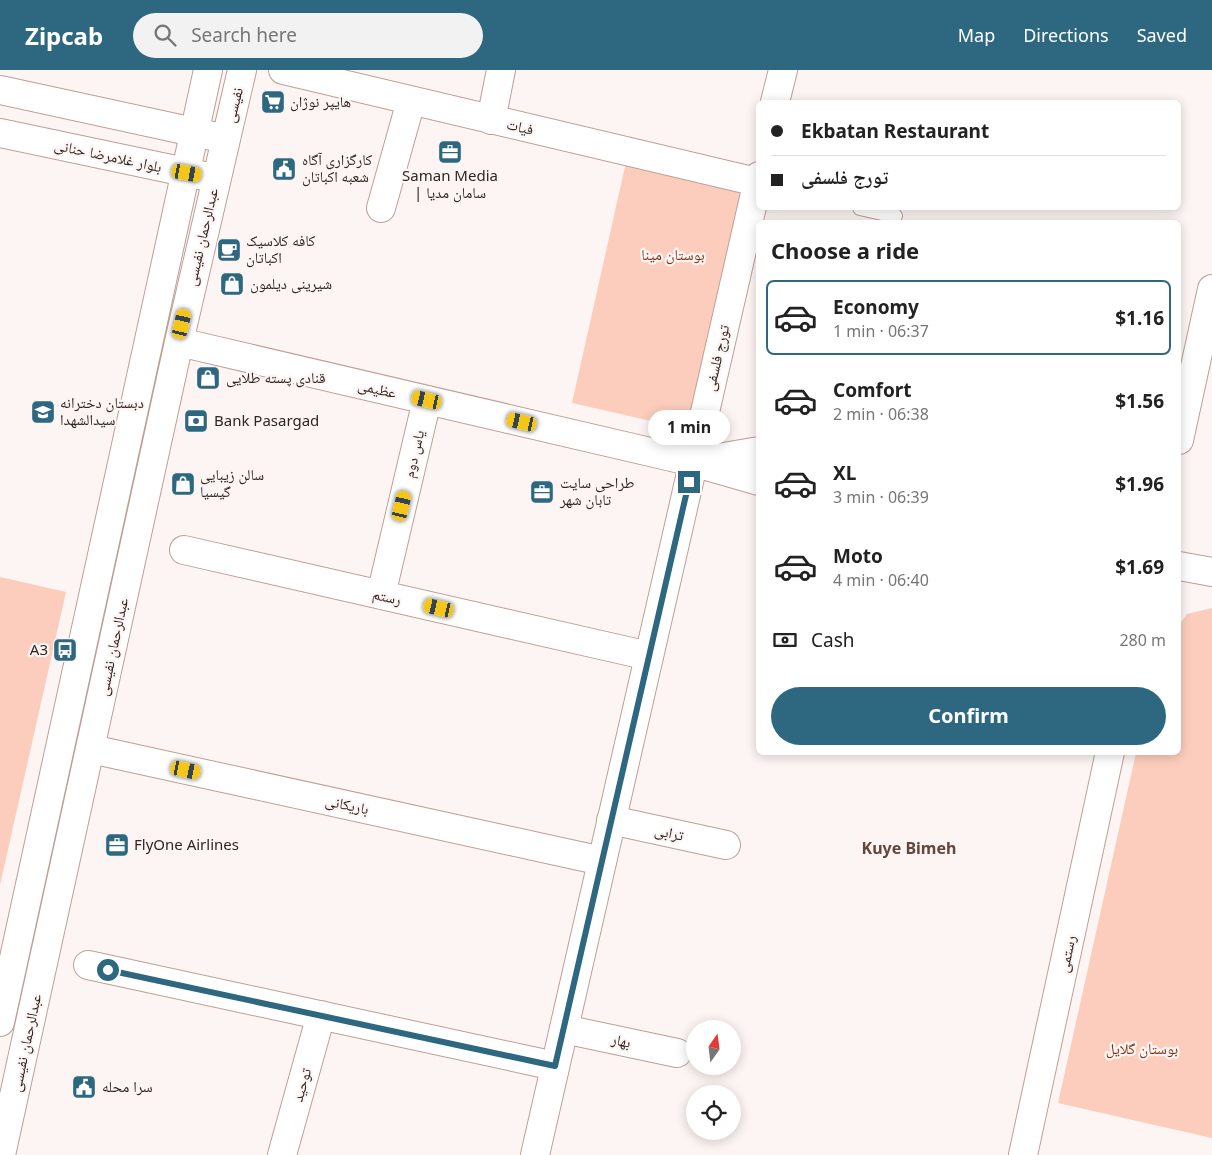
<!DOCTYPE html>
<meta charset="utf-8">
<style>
:root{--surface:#fff;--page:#f2f2f2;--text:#222;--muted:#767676;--line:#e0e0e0;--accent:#2d6880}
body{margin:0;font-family:"Noto Sans","Noto Naskh Arabic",sans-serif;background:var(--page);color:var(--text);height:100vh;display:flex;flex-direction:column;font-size:19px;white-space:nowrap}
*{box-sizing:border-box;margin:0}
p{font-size:16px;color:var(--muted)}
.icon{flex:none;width:28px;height:28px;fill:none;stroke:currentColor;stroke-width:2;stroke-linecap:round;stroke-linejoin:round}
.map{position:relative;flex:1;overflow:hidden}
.side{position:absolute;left:756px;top:150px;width:425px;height:535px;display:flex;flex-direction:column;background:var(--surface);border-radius:8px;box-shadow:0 2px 12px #0003}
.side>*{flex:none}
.guide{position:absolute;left:756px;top:30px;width:425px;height:110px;border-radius:8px;box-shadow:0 2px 12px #0003;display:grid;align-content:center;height:110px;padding:0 15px;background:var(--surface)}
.needle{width:32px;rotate:14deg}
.controls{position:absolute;left:686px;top:950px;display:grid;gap:10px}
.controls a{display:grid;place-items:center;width:55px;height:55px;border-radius:50%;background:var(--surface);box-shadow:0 2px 12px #0003;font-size:25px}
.end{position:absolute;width:22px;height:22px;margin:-11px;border:6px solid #2d6880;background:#fff;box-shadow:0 0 0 2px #fff}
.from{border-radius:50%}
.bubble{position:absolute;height:35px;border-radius:18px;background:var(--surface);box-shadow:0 2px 12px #0003;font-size:16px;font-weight:700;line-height:35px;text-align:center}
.car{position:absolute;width:15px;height:30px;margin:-15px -8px;border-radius:6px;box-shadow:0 0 4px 1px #0007;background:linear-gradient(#f5c518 24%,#345 0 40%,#f5c518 0 76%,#345 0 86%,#f5c518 0)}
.guide b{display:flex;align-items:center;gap:18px;height:48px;font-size:19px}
.guide b+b{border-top:1px solid var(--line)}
.guide i{width:12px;height:12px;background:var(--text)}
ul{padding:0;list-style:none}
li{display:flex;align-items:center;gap:15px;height:75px;margin:0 10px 8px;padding:0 5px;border:2px solid transparent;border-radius:8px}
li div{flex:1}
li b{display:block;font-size:19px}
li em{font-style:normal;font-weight:700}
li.on{border-color:var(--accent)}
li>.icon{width:45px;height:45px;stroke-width:1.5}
h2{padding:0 15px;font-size:22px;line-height:60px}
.pay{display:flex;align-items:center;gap:12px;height:55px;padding:0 15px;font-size:19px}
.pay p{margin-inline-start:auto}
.action{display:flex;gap:10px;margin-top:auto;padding:10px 15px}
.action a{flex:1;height:58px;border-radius:30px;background:var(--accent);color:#fff;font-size:20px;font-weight:700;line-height:58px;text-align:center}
header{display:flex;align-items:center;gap:30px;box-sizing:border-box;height:70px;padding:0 25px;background:var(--accent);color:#fff}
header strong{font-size:24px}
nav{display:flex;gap:28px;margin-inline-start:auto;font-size:18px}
.search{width:350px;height:45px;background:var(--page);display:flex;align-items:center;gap:12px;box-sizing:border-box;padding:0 18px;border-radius:28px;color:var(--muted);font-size:19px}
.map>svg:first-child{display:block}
.green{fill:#fccdbc}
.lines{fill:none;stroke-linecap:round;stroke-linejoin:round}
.lane-casing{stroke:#be9f95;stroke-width:16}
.street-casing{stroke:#be9f95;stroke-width:30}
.secondary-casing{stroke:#be9f95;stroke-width:30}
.lane{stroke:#fff;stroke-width:14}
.street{stroke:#fff;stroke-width:28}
.secondary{stroke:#fff;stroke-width:28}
.route{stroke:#2d6880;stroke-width:6}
.labels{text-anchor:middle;stroke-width:4.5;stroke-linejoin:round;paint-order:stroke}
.poi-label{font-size:15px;fill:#312521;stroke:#fcf5f3;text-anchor:start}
.street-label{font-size:15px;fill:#312521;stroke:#fcf5f3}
.park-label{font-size:15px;fill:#7f3315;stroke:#fcf5f3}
.neighbourhood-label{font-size:16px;font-weight:bold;fill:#61473e;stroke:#fcf5f3}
</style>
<header>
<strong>Zipcab</strong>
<div class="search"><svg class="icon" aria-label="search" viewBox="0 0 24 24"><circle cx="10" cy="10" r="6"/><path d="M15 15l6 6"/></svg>Search here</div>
<nav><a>Map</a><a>Directions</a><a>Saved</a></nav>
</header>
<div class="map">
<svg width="1212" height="1085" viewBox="0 0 1212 1085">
<rect width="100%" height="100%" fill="#fcf5f3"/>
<path class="green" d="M626,92L755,121L691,360L572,333Z
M0,507L66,522L0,815Z
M1212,538V1068L1058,1033L1136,683L1179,682V555L1187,544Z"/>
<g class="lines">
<defs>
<path id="lane" d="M860,138L895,146"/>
<path id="street" d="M491,50L501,0
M381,138L411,31
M1179,370L1212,219
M184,480L649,586
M381,525L427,330
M91,679L602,791
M611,750L726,775
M88,895L555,996
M564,959L677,983
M282,1085L321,945"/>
<path id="secondary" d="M283,0L757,112
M0,20L212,66
M775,32L783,0
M0,63L204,106
M179,272L693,392L759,411
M700,391L759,381
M1179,496L1212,502
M0,952L208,0
M1,1085L179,272L242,0
M535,1085L759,106
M1023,1085L1110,682"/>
</defs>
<use href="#lane" class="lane-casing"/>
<use href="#street" class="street-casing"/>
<use href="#secondary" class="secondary-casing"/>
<use href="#lane" class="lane"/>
<use href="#street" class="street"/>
<use href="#secondary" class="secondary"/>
</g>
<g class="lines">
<path class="route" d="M108,900L555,996L689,412"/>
</g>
<defs>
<symbol id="supermarket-square" viewBox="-11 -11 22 22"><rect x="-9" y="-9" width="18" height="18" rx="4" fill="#2d6880" stroke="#fcf5f3"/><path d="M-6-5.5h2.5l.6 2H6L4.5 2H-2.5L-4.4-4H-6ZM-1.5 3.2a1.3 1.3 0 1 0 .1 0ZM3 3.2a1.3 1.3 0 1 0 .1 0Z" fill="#fff"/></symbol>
<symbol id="office-square" viewBox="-11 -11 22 22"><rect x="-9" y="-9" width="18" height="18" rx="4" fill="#2d6880" stroke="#fcf5f3"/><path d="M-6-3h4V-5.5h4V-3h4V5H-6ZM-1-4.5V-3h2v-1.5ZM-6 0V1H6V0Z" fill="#fff"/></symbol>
<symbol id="civic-square" viewBox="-11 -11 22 22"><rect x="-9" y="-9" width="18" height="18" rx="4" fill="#2d6880" stroke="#fcf5f3"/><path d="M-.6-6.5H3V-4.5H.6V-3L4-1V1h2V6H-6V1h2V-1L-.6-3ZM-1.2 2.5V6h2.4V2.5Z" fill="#fff"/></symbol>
<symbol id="cafe-square" viewBox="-11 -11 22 22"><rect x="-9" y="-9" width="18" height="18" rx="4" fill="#2d6880" stroke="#fcf5f3"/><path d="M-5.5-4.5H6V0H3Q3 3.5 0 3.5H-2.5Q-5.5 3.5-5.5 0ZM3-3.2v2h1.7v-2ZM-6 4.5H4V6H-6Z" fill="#fff"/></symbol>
<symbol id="shop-square" viewBox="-11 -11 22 22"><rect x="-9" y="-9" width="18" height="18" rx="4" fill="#2d6880" stroke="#fcf5f3"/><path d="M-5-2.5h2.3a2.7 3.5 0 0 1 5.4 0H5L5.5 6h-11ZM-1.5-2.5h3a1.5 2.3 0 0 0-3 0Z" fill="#fff"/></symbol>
<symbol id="school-square" viewBox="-11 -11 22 22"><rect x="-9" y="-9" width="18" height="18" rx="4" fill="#2d6880" stroke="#fcf5f3"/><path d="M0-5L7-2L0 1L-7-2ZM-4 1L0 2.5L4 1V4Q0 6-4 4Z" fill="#fff"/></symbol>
<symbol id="bank-square" viewBox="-11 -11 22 22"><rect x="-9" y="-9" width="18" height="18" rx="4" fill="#2d6880" stroke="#fcf5f3"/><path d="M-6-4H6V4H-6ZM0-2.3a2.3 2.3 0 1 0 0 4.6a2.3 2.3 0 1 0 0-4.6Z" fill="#fff"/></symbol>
<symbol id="bus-square" viewBox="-11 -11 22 22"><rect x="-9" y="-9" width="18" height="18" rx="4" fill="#2d6880" stroke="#fcf5f3"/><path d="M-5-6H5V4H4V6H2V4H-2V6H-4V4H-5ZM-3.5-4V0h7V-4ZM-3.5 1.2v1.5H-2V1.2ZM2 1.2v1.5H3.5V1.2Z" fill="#fff"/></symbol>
</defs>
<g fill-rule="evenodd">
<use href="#supermarket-square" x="259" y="18" width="28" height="28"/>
<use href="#office-square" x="436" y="68" width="28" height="28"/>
<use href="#civic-square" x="270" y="85" width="28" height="28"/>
<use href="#cafe-square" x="215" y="166" width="28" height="28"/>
<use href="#shop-square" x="218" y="200" width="28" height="28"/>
<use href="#shop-square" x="194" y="294" width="28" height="28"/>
<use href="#school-square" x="29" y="328" width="28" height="28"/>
<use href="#bank-square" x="182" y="337" width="28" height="28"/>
<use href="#shop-square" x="169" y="400" width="28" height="28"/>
<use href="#office-square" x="528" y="408" width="28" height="28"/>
<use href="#bus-square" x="51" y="566" width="28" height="28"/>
<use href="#office-square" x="103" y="761" width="28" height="28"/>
<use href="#civic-square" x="70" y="1003" width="28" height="28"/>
</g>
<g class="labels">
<g class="poi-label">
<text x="290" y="37">هایپر نوژان</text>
<text x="302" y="95">کارگزاری آگاه<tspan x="302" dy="17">شعبه اکباتان</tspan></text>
<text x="450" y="111" text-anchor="middle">Saman Media<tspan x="450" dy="17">| سامان مدیا</tspan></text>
<text x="246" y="176">کافه کلاسیک<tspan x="246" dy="17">اکباتان</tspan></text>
<text x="250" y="219">شیرینی دیلمون</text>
<text x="226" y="313">قنادی پسته طلایی</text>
<text x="60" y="338">دبستان دخترانه<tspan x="60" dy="17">سیدالشهدا</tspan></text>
<text x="214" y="356">Bank Pasargad</text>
<text x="200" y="410">سالن زیبایی<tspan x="200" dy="17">گیسیا</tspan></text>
<text x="560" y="418">طراحی سایت<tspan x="560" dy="17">تابان شهر</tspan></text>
<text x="48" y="585" text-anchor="end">A3</text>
<text x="134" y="780">FlyOne Airlines</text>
<text x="102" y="1022">سرا محله</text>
</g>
<g class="street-label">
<text transform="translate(234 35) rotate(-76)" y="5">نفیسی</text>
<text transform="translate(520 57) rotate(13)" y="5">فیات</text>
<text transform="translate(108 86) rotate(12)" y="5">بلوار غلامرضا حنانی</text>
<text transform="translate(202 167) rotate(-77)" y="5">عبدالرحمان نفیسی</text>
<text transform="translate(717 288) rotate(-77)" y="5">تورج فلسفی</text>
<text transform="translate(377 319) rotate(13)" y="5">عظیمی</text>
<text transform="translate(414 384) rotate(-77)" y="5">یاس دوم</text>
<text transform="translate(387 527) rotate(13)" y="5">رستم</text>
<text transform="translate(113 577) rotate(-78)" y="5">عبدالرحمان نفیسی</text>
<text transform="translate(347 735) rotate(12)" y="5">باریکانی</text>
<text transform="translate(669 763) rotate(12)" y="5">ترابی</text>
<text transform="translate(1067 884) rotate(-78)" y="5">رستمی</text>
<text transform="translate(621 971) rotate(12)" y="5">بهار</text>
<text transform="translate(26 973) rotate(-78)" y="5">عبدالرحمان نفیسی</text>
<text transform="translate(302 1015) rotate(-74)" y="5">توحید</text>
</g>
<g class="park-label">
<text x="673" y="190">بوستان مینا</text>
<text x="1142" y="984">بوستان گلایل</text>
</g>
<g class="neighbourhood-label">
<text x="909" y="784">Kuye Bimeh</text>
</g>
</g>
</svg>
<div class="controls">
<a><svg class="needle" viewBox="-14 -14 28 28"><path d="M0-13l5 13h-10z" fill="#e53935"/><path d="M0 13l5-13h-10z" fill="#767676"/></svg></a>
<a><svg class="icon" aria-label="locate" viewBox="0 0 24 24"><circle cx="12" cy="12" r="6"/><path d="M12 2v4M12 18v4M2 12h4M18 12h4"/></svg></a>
</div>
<i class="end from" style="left:108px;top:900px"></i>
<i class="end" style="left:689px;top:412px"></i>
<div class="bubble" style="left:648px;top:340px;width:82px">1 min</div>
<i class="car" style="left:187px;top:103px;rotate:100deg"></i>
<i class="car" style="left:182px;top:254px;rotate:13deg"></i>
<i class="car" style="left:427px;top:330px;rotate:283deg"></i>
<i class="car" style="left:522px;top:352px;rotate:283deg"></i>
<i class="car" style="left:402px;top:436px;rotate:13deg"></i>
<i class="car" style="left:439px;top:538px;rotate:283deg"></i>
<i class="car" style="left:186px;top:700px;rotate:102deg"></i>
<div class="guide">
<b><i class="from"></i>Ekbatan Restaurant</b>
<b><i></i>تورج فلسفی</b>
</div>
<section class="side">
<h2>Choose a ride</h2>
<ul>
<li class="on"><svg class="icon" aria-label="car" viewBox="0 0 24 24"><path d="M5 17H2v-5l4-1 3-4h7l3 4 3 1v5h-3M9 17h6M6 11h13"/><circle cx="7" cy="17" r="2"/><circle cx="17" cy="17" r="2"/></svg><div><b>Economy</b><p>1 min · 06:37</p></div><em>$1.16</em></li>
<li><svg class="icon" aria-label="car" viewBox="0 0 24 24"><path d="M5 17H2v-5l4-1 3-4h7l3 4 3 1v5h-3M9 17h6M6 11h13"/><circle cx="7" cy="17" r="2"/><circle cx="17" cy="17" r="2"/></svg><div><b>Comfort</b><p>2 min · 06:38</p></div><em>$1.56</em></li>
<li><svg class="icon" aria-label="car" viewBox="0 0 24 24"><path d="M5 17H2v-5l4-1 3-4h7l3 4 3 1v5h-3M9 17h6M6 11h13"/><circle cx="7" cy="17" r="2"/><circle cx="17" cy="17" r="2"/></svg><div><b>XL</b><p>3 min · 06:39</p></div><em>$1.96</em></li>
<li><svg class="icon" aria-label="car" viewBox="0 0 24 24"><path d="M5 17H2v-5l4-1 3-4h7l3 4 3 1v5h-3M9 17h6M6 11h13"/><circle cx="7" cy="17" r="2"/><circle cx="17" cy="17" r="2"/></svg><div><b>Moto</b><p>4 min · 06:40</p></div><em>$1.69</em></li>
</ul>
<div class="pay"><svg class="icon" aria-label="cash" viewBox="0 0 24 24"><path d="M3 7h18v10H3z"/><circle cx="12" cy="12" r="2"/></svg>Cash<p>280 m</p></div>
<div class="action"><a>Confirm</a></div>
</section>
</div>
